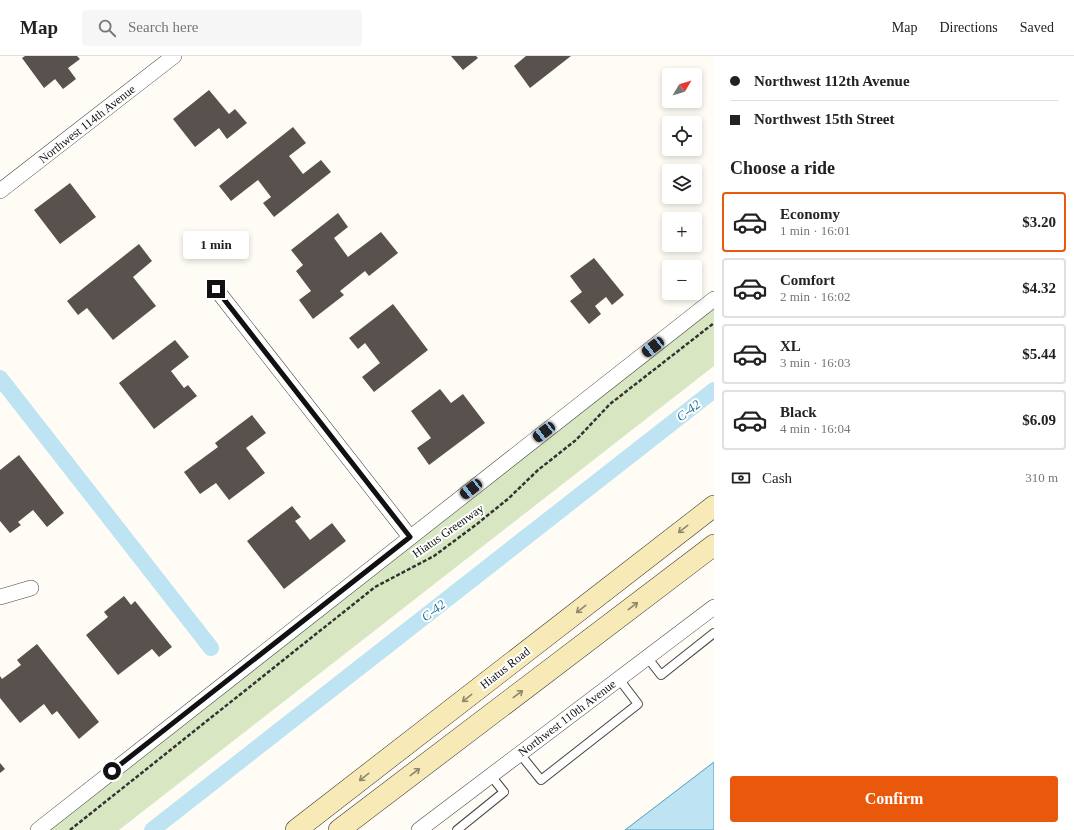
<!DOCTYPE html>
<meta charset="utf-8">
<style>
:root{--surface:#fff;--page:#f6f6f6;--text:#222;--muted:#767676;--line:#e0e0e0;--accent:#ea580c}
body{margin:0;font-family:Georgia,serif;background:var(--page);color:var(--text);height:100vh;display:flex;flex-direction:column;font-size:15px;white-space:nowrap}
*{box-sizing:border-box;margin:0}
p{font-size:13px;color:var(--muted)}
.icon{flex:none;width:22px;height:22px;fill:none;stroke:currentColor;stroke-width:2;stroke-linecap:round;stroke-linejoin:round}
.map{position:relative;flex:1;overflow:hidden}
.sheet{display:flex;flex-direction:column;background:var(--surface);width:360px}
.sheet>*{flex:none}
.hud{display:grid;align-content:center;height:88px;padding:0 16px;background:var(--surface)}
.needle{width:26px;rotate:52deg}
.tools{position:absolute;left:662px;top:12px;display:grid;gap:8px}
.tools a{display:grid;place-items:center;width:40px;height:40px;border-radius:4px;background:var(--surface);box-shadow:0 2px 6px #0003;font-size:20px}
.end{position:absolute;width:18px;height:18px;margin:-9px;border:5px solid #111;background:#fff;box-shadow:0 0 0 2px #fff}
.from{border-radius:50%}
.bubble{position:absolute;height:28px;border-radius:4px;background:var(--surface);box-shadow:0 2px 6px #0003;font-size:13px;font-weight:700;line-height:28px;text-align:center}
.car{position:absolute;width:12px;height:24px;margin:-12px -6px;border-radius:5px;box-shadow:0 0 3px 1px #0007;background:linear-gradient(#222 24%,#8ab4d8 0 40%,#222 0 76%,#8ab4d8 0 86%,#222 0)}
.hud b{display:flex;align-items:center;gap:14px;height:38px;font-size:15px}
.hud b+b{border-top:1px solid var(--line)}
.hud i{width:10px;height:10px;background:var(--text)}
ul{padding:0;list-style:none}
li{display:flex;align-items:center;gap:12px;height:60px;margin:0 8px 6px;padding:0 8px;border:2px solid var(--line);border-radius:4px}
li div{flex:1}
li b{display:block;font-size:15px}
li em{font-style:normal;font-weight:700}
li.active{border-color:var(--accent)}
li>.icon{width:36px;height:36px;stroke-width:1.5}
h2{padding:0 16px;font-size:18px;line-height:48px}
.pay{display:flex;align-items:center;gap:10px;height:44px;padding:0 16px;font-size:15px}
.pay p{margin-inline-start:auto}
.primary-button{display:flex;gap:8px;margin-top:auto;padding:8px 16px}
.primary-button a{flex:1;height:46px;border-radius:4px;background:var(--accent);color:#fff;font-size:16px;font-weight:700;line-height:46px;text-align:center}
header{display:flex;align-items:center;gap:24px;box-sizing:border-box;height:56px;padding:0 20px;background:var(--surface);border-bottom:1px solid var(--line)}
header strong{font-size:19px}
nav{display:flex;gap:22px;margin-inline-start:auto;font-size:14px}
.search{width:280px;height:36px;background:var(--page);display:flex;align-items:center;gap:10px;box-sizing:border-box;padding:0 14px;border-radius:4px;color:var(--muted);font-size:15px}
main{display:flex;flex:1;min-height:0}
.map>svg:first-child{display:block}
.green{fill:#d8e7c1}
.water{fill:#bee3f2;stroke:#4b9fc2}
.lines{fill:none;stroke-linecap:round;stroke-linejoin:round}
.canal{stroke:#bee3f2;stroke-width:16}
.building{fill:#59514e}
.service-casing{stroke:#444;stroke-width:10}
.minor-casing{stroke:#444;stroke-width:16}
.secondary-casing{stroke:#333;stroke-width:22}
.path{stroke:#333;stroke-width:2.5;stroke-dasharray:4 2;stroke-linecap:butt}
.service{stroke:#fff;stroke-width:8}
.minor{stroke:#fff;stroke-width:15}
.secondary{stroke:#f8eab6;stroke-width:21}
.oneway{stroke:#90886c}
.route{stroke:#111;stroke-width:5}
.labels{text-anchor:middle;stroke-width:4;stroke-linejoin:round;paint-order:stroke}
.street-label{font-size:12px;fill:#111;stroke:#fff}
.water-label{font-size:13px;font-style:italic;fill:#237299;stroke:#fff}
</style>
<header>
<strong>Map</strong>
<div class="search"><svg class="icon" aria-label="search" viewBox="0 0 24 24"><circle cx="10" cy="10" r="6"/><path d="M15 15l6 6"/></svg>Search here</div>
<nav><a>Map</a><a>Directions</a><a>Saved</a></nav>
</header>
<main>
<div class="map">
<svg width="714" height="774" viewBox="0 0 714 774">
<rect width="100%" height="100%" fill="#fefcf5"/>
<path class="green" d="M714,251V310L119,774H45Z"/>
<path class="water" d="M714,706V774H625Z"/>
<g class="lines">
<path class="canal" d="M0,322L211,592
M152,774L714,334"/>
</g>
<path class="building" d="M25,0H77L80,3L68,12L76,23L63,33L55,23L44,32L22,2Z
M451,0H476L478,2L463,14Z
M526,0H571L530,32L514,10Z
M209,34L229,58L235,53L247,67L227,83L219,72L195,91L173,63Z
M293,71L306,87L289,100L303,118L321,104L331,116L274,161L263,147L271,141L258,124L231,145L219,130Z
M70,127L96,161L60,188L34,154Z
M338,157L348,171L334,182L348,201L381,176L398,197L369,220L365,215L340,235L344,239L313,263L299,244L311,235L296,215L303,209L291,194Z
M139,188L152,205L133,221L156,250L113,284L87,252L78,259L67,245Z
M594,202L624,239L612,249L606,241L595,250L601,258L589,268L570,245L582,236L570,220Z
M393,248L428,294L374,336L362,321L380,307L365,287L358,293L349,282Z
M175,284L189,301L171,315L184,332L188,329L197,340L154,373L119,327Z
M440,333L451,347L463,338L485,367L429,409L417,392L431,382L411,355Z
M252,359L266,377L246,392L265,417L229,444L216,427L200,438L184,416L218,391L215,387Z
M19,399L64,457L47,471L33,454L18,466L21,469L10,477L0,465V414Z
M292,450L301,461L295,465L310,484L332,467L346,485L284,533L247,485Z
M124,540L131,549L135,545L172,591L159,601L152,593L118,619L86,579L108,561L104,556Z
M37,588L99,666L79,683L57,655L52,659L44,648L20,667L0,642V620L2,623L21,609L17,604Z
M0,707L5,713L0,717Z"/>
<g class="lines">
<defs>
<path id="service" d="M647,601L661,619L714,577
M520,698L541,724L638,648L619,623
M457,774L504,736L491,720"/>
<path id="minor" d="M0,135L174,0
M216,233L410,481
M0,541L31,532
M38,774L714,243
M419,774L714,551"/>
<path id="secondary" d="M296,774L714,450
M339,774L714,489"/>
</defs>
<use href="#service" class="service-casing"/>
<use href="#minor" class="minor-casing"/>
<use href="#secondary" class="secondary-casing"/>
<path class="path" d="M70,774L375,531L434,500L477,468L509,442L538,414L576,384L610,348L714,267"/>
<use href="#service" class="service"/>
<use href="#minor" class="minor"/>
<use href="#secondary" class="secondary"/>
</g>
<defs><path id="oneway-shaft" d="M-6 0H5M1.5-3L5.5 0L1.5 3" fill="none" stroke-width="1.6" stroke-linecap="round" stroke-linejoin="round"/></defs>
<g class="oneway">
<use href="#oneway-shaft" transform="translate(683 473) rotate(142)"/>
<use href="#oneway-shaft" transform="translate(633 550) rotate(-37)"/>
<use href="#oneway-shaft" transform="translate(581 553) rotate(142)"/>
<use href="#oneway-shaft" transform="translate(518 638) rotate(-37)"/>
<use href="#oneway-shaft" transform="translate(467 642) rotate(142)"/>
<use href="#oneway-shaft" transform="translate(415 716) rotate(-37)"/>
<use href="#oneway-shaft" transform="translate(364 721) rotate(142)"/>
</g>
<g class="lines">
<path class="route" d="M112,715L410,481L216,233"/>
</g>
<g class="labels">
<g class="street-label">
<text transform="translate(87 68) rotate(-38)" y="4">Northwest 114th Avenue</text>
<text transform="translate(448 475) rotate(-35)" y="4">Hiatus Greenway</text>
<text transform="translate(505 612) rotate(-38)" y="4">Hiatus Road</text>
<text transform="translate(567 662) rotate(-37)" y="4">Northwest 110th Avenue</text>
</g>
<g class="water-label">
<text transform="translate(688 354) rotate(-38)" y="5">C-42</text>
<text transform="translate(433 554) rotate(-38)" y="5">C-42</text>
</g>
</g>
</svg>
<div class="tools">
<a><svg class="needle" viewBox="-14 -14 28 28"><path d="M0-13l5 13h-10z" fill="#e53935"/><path d="M0 13l5-13h-10z" fill="#767676"/></svg></a>
<a><svg class="icon" aria-label="locate" viewBox="0 0 24 24"><circle cx="12" cy="12" r="6"/><path d="M12 2v4M12 18v4M2 12h4M18 12h4"/></svg></a>
<a><svg class="icon" aria-label="layers" viewBox="0 0 24 24"><path d="M12 4l9 5-9 5-9-5zM3 14l9 5 9-5"/></svg></a>
<a>+</a>
<a>−</a>
</div>
<i class="end from" style="left:112px;top:715px"></i>
<i class="end" style="left:216px;top:233px"></i>
<div class="bubble" style="left:183px;top:175px;width:66px">1 min</div>
<i class="car" style="left:653px;top:291px;rotate:232deg"></i>
<i class="car" style="left:544px;top:376px;rotate:232deg"></i>
<i class="car" style="left:471px;top:433px;rotate:232deg"></i>
</div>
<section class="sheet">
<div class="hud">
<b><i class="from"></i>Northwest 112th Avenue</b>
<b><i></i>Northwest 15th Street</b>
</div>
<h2>Choose a ride</h2>
<ul>
<li class="active"><svg class="icon" aria-label="car" viewBox="0 0 24 24"><path d="M5 17H2v-5l4-1 3-4h7l3 4 3 1v5h-3M9 17h6M6 11h13"/><circle cx="7" cy="17" r="2"/><circle cx="17" cy="17" r="2"/></svg><div><b>Economy</b><p>1 min · 16:01</p></div><em>$3.20</em></li>
<li><svg class="icon" aria-label="car" viewBox="0 0 24 24"><path d="M5 17H2v-5l4-1 3-4h7l3 4 3 1v5h-3M9 17h6M6 11h13"/><circle cx="7" cy="17" r="2"/><circle cx="17" cy="17" r="2"/></svg><div><b>Comfort</b><p>2 min · 16:02</p></div><em>$4.32</em></li>
<li><svg class="icon" aria-label="car" viewBox="0 0 24 24"><path d="M5 17H2v-5l4-1 3-4h7l3 4 3 1v5h-3M9 17h6M6 11h13"/><circle cx="7" cy="17" r="2"/><circle cx="17" cy="17" r="2"/></svg><div><b>XL</b><p>3 min · 16:03</p></div><em>$5.44</em></li>
<li><svg class="icon" aria-label="car" viewBox="0 0 24 24"><path d="M5 17H2v-5l4-1 3-4h7l3 4 3 1v5h-3M9 17h6M6 11h13"/><circle cx="7" cy="17" r="2"/><circle cx="17" cy="17" r="2"/></svg><div><b>Black</b><p>4 min · 16:04</p></div><em>$6.09</em></li>
</ul>
<div class="pay"><svg class="icon" aria-label="cash" viewBox="0 0 24 24"><path d="M3 7h18v10H3z"/><circle cx="12" cy="12" r="2"/></svg>Cash<p>310 m</p></div>
<div class="primary-button"><a>Confirm</a></div>
</section>
</main>
